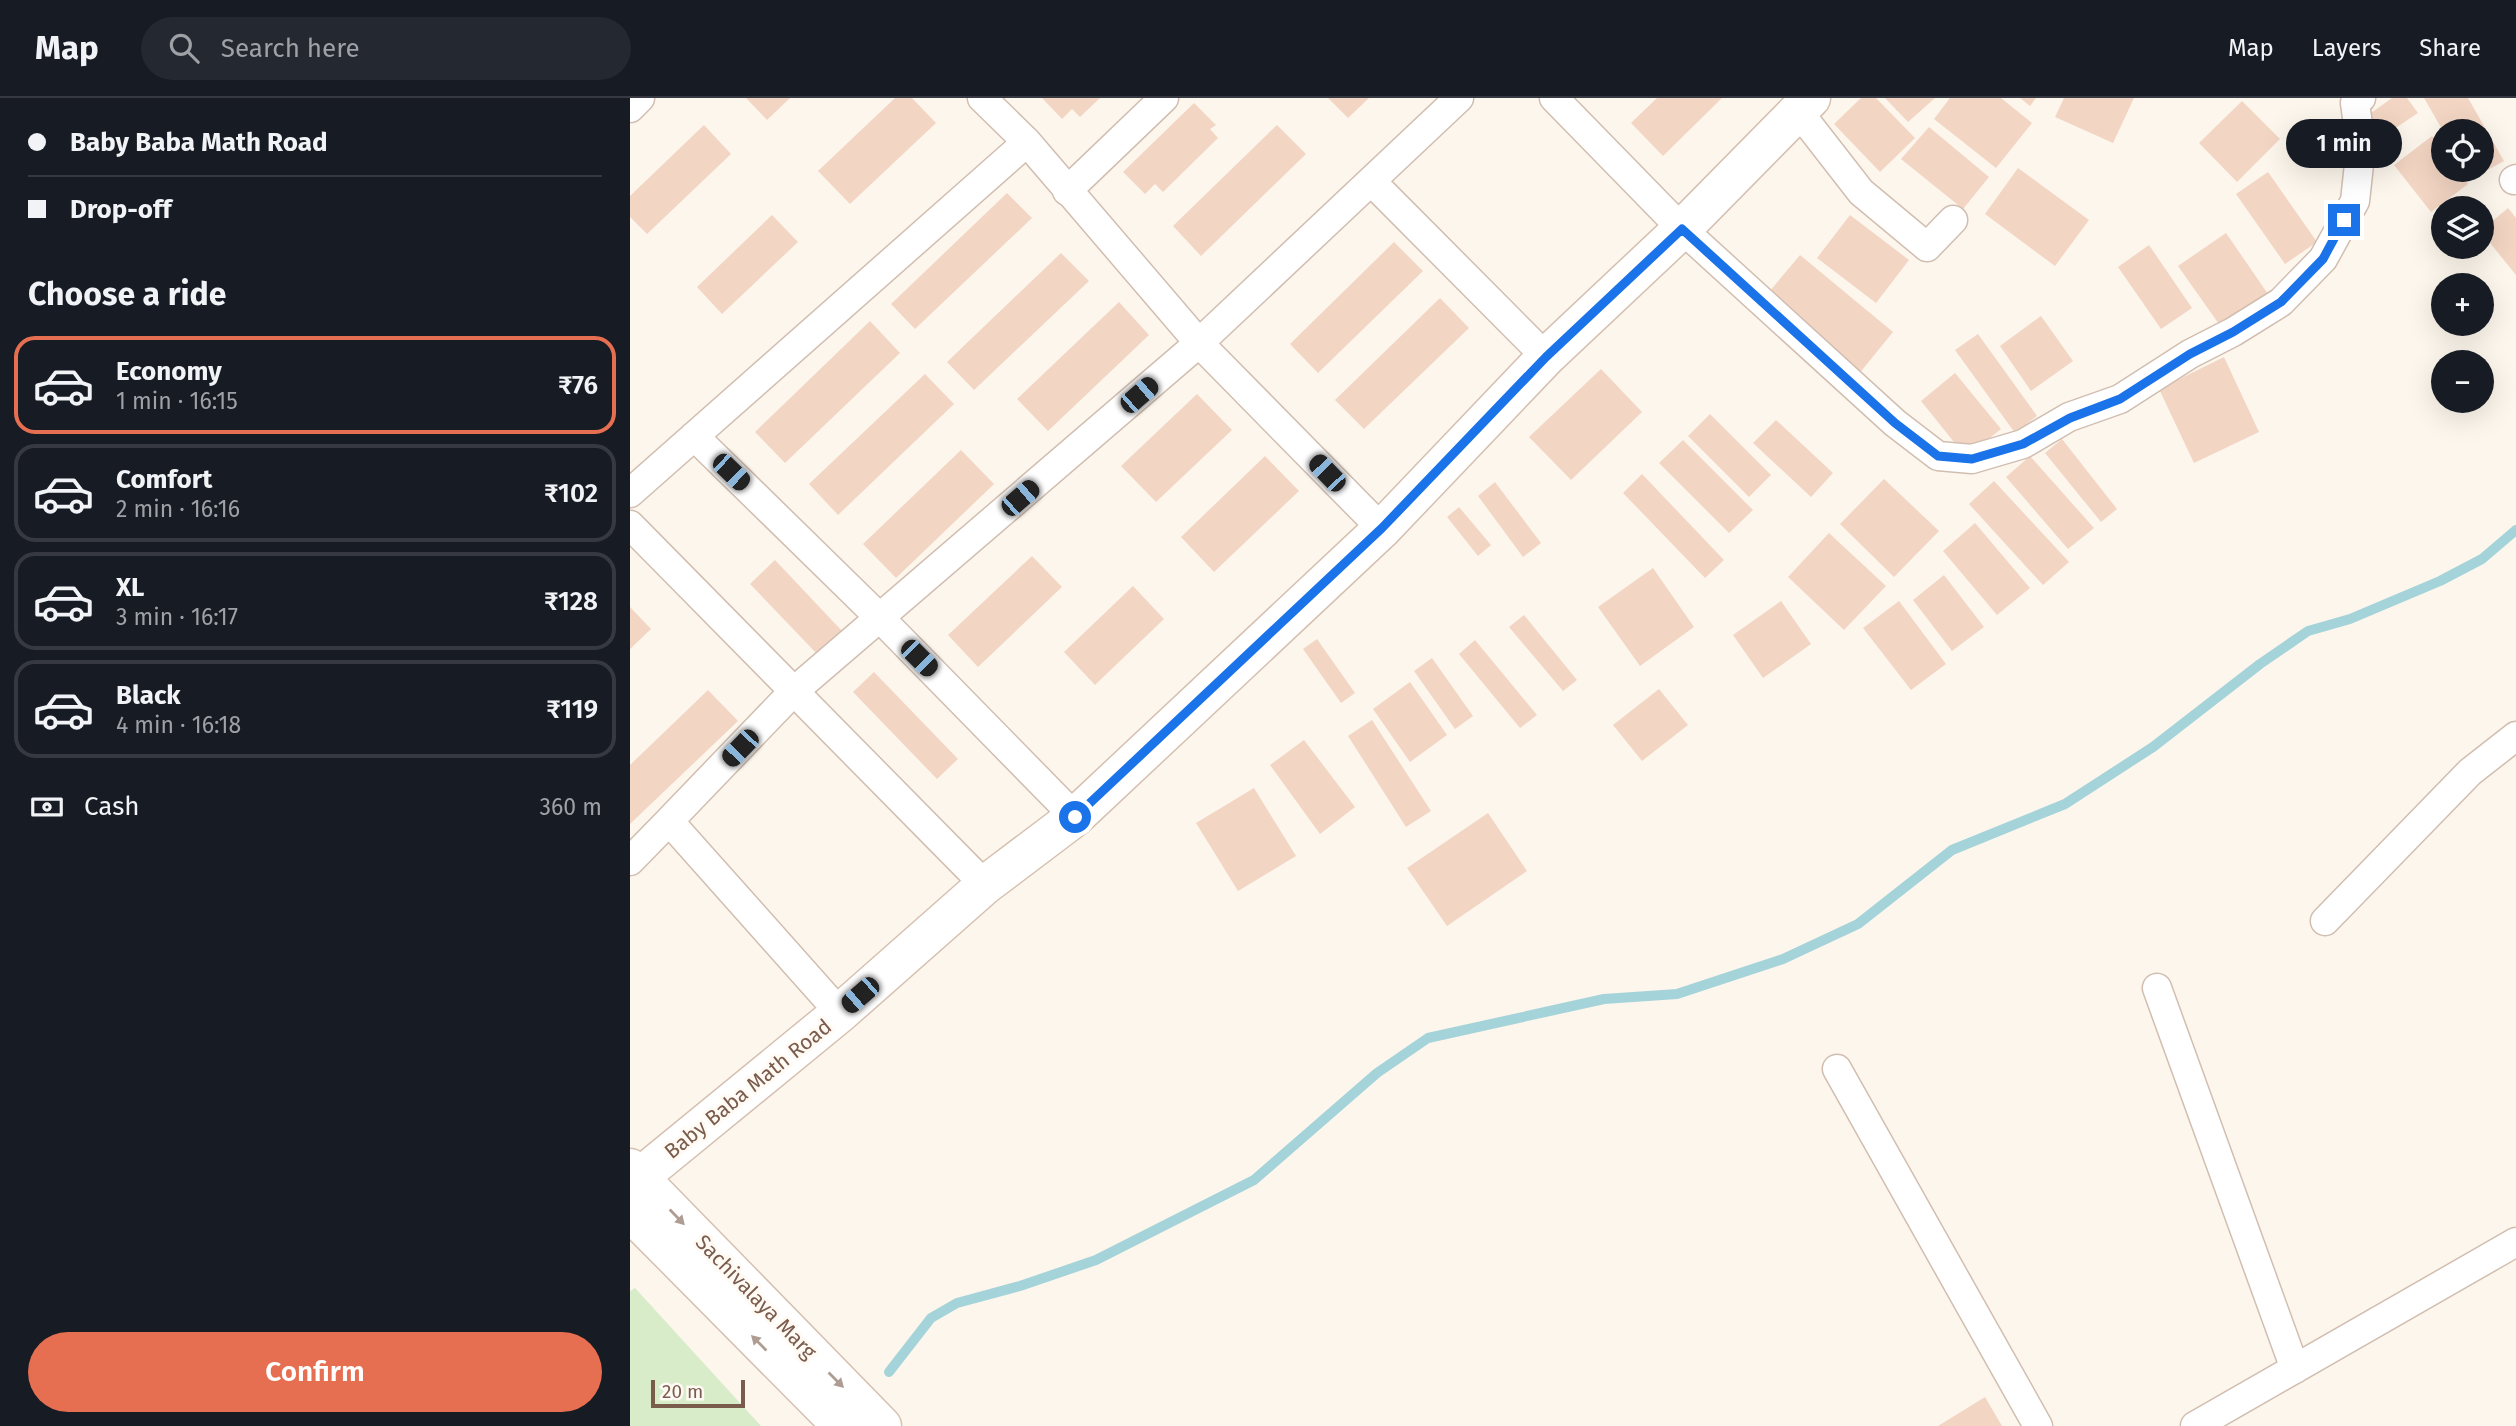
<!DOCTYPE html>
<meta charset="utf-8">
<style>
:root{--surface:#171b24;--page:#242831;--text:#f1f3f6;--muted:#9ea1a6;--line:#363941;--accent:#e76f51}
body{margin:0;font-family:"Fira Sans",sans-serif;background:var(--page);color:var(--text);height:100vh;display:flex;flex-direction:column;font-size:26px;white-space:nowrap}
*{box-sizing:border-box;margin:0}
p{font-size:23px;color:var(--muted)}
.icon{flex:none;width:38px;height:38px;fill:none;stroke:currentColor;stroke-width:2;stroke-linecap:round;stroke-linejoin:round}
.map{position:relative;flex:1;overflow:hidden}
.sheet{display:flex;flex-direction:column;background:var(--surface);width:630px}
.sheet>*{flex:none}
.guide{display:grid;align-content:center;height:154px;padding:0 28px;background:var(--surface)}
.controls{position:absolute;left:1801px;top:21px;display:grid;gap:14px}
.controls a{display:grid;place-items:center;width:63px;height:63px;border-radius:50%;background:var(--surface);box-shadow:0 7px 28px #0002;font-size:35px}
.scale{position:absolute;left:21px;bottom:18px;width:94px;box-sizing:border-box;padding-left:7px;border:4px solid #7a5c4d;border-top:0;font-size:19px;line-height:24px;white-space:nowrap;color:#7a5c4d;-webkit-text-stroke:5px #fffaf3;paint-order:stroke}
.end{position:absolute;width:32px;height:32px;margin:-16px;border:9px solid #1a73e8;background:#fff;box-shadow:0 0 0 4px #fff}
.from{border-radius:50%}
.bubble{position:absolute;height:49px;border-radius:24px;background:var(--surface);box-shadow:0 7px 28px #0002;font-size:23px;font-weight:600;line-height:49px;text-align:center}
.car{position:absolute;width:21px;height:42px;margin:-21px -10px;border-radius:9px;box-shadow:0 0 5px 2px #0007;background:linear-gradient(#222 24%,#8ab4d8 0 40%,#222 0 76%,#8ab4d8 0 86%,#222 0)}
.guide b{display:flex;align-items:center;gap:24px;height:66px;font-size:26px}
.guide b+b{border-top:2px solid var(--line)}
.guide i{width:18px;height:18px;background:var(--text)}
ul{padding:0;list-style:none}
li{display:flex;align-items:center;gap:21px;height:98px;margin:0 14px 10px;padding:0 14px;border:4px solid var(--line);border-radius:21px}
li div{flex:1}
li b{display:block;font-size:26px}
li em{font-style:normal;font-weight:600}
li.current{border-color:var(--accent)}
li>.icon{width:63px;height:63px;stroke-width:1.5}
h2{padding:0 28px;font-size:32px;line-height:84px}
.pay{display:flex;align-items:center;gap:18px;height:77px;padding:0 28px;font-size:26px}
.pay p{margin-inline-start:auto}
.cta{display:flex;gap:14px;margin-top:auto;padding:14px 28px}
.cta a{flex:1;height:80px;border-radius:42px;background:var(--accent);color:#fff;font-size:28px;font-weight:600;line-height:80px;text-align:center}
header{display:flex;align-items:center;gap:42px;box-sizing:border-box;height:98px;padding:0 35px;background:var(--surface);border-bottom:2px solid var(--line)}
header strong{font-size:33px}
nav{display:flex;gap:38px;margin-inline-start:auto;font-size:24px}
.search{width:490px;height:63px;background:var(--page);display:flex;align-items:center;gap:18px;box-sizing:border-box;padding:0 24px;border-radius:38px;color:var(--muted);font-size:26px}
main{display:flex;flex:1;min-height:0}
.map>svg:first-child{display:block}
.green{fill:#d8ecc9}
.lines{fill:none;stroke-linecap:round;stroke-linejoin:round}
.stream{stroke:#a5d3da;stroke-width:10}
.building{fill:#f3d5c3}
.street-casing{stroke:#d1beb0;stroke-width:31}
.secondary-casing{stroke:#d6c0b0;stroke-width:41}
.street{stroke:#fff;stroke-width:28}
.secondary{stroke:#fff;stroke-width:38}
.oneway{fill:#af9d94}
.route{stroke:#1a73e8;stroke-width:9}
.labels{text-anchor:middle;stroke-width:6;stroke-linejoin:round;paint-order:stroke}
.street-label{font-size:21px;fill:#7a5c4d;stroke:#fffaf3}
</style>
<header>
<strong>Map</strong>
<div class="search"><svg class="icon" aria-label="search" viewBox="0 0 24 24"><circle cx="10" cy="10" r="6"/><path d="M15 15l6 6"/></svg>Search here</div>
<nav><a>Map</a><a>Layers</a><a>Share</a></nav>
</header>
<main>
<section class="sheet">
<div class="guide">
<b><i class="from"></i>Baby Baba Math Road</b>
<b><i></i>Drop-off</b>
</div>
<h2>Choose a ride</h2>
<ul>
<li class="current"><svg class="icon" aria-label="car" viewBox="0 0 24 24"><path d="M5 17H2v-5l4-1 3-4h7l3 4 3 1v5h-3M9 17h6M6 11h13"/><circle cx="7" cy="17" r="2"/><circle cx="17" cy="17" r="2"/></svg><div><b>Economy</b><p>1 min · 16:15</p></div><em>₹76</em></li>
<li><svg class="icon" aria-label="car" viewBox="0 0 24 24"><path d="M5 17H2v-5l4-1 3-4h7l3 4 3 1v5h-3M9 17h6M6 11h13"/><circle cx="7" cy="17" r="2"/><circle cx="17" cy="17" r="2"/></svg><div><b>Comfort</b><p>2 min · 16:16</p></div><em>₹102</em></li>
<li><svg class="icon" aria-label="car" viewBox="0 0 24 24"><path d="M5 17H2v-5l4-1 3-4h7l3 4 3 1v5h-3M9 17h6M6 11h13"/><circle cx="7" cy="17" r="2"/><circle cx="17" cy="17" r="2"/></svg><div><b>XL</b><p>3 min · 16:17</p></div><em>₹128</em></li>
<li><svg class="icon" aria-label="car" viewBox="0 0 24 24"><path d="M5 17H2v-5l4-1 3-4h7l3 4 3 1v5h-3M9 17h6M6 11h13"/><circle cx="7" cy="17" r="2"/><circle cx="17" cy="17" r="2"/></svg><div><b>Black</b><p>4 min · 16:18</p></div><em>₹119</em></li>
</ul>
<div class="pay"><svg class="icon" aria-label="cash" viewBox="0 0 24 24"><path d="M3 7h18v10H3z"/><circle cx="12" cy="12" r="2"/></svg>Cash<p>360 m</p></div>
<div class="cta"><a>Confirm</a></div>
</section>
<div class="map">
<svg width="1886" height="1328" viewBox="0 0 1886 1328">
<rect width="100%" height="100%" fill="#fdf6ec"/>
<path class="green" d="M5,1190L131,1328H0V1193Z"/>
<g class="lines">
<path class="stream" d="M259,1274L301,1220L327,1205L390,1188L466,1162L624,1082L747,975L798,940L974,901L1047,896L1153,861L1228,826L1322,752L1435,706L1523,649L1630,566L1678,533L1720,521L1810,483L1852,461L1886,432"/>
</g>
<path class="building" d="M116,0H160L137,22Z
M265,0H282L306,25L220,106L188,73Z
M412,0H470L450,19L442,11L432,21Z
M698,0H739L718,20Z
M1027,0H1092L1033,58L1001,25Z
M1231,0H1246L1285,40L1250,74L1204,26Z
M1255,0H1305L1278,24Z
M1320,0H1371L1402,25L1366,70L1304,21Z
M1390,0H1406L1400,8Z
M1434,0H1504L1483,45L1425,19Z
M1762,0H1777L1788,15L1752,39L1737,18Z
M1794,0H1838L1874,63L1841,81L1835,72H1852V33H1813Z
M1612,3L1650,41L1607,84L1569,45Z
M564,5L586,27L580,31L588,40L533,94L525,86L515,96L493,74Z
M74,27L101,56L17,136L0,119V98Z
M647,27L676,56L571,158L543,128Z
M1299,29L1359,79L1333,111L1271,61Z
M1802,38L1813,52V72H1828L1838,86L1801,114L1764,67Z
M1388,70L1459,122L1425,168L1355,116Z
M1638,74L1687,144L1655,166L1606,96Z
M377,95L402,120L285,231L261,206Z
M1878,110L1886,120V177L1852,135V132Z
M142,117L168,144L92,216L67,189Z
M1220,117L1279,162L1246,205L1187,160Z
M1596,135L1638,196L1591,229L1548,168Z
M764,144L793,173L688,275L660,246Z
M1519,147L1562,210L1531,231L1488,169Z
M431,155L459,183L344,292L317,264Z
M1170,157L1263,234L1228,277L1134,200Z
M810,200L839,230L734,331L705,302Z
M489,204L519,237L418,333L387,301Z
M1411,218L1443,263L1401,293L1370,248Z
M240,223L270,255L155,365L125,334Z
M1348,236L1407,318L1385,335L1325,252Z
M1594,259L1629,334L1564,365L1529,291Z
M971,271L1012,314L941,382L899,339Z
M1325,275L1371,331L1336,359L1291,303Z
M295,276L324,306L208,417L179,386Z
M567,296L602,332L526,404L491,368Z
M1080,316L1141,377L1119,399L1058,338Z
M1146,322L1203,375L1181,399L1123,345Z
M1432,341L1487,411L1471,424L1415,355Z
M1053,342L1123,412L1099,435L1029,365Z
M331,352L364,386L266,480L233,446Z
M635,358L669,393L584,474L551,439Z
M1400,358L1464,430L1438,451L1376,379Z
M1012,376L1094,462L1075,480L993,395Z
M1254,381L1309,433L1264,479L1210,426Z
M1364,383L1439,464L1413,487L1339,406Z
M865,384L911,445L893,459L848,398Z
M829,409L861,447L848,458L817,419Z
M1345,425L1400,490L1367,517L1313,453Z
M1199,435L1256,488L1214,532L1158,479Z
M402,458L432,489L348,569L318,537Z
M145,462L213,534L188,557L120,486Z
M1023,470L1064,529L1010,568L968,509Z
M1314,477L1354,529L1322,553L1283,502Z
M503,488L534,521L465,587L434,554Z
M1151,503L1181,546L1133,580L1103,537Z
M1269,503L1316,566L1281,592L1233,530Z
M0,509L21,531L0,551Z
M894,517L947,582L933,593L879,529Z
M687,541L725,595L711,605L673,551Z
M845,542L907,617L890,630L829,556Z
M802,560L843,618L825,631L784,573Z
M244,574L328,661L307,681L223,594Z
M780,584L817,637L780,664L743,611Z
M1029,591L1058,627L1012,663L983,627Z
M78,592L108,623L0,726V667Z
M742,622L801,713L776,729L718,638Z
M674,642L725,709L690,736L640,667Z
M624,690L666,758L608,793L566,725Z
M858,715L897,773L817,828L777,770Z
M1355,1299L1372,1328H1308Z"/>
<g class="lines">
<defs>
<path id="street" d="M352,0L397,44L569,245L752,431
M924,0L1052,131L1265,325L1308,358L1342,361L1393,346L1439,319L1490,301L1560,256L1603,234L1651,204L1693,161L1725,103L1731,48L1725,5L1731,0
M0,10L10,0
M1168,13L1231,94L1297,149L1323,122
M1884,82L1886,81
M742,84L916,259
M437,93L534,0
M64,338L250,520L445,719
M0,395L397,44
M0,427L355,787
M39,723L163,594L569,245L829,0
M0,763L39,723L210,915
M1695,823L1840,674L1886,638
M1527,890L1665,1271
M1207,971L1408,1328
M1565,1328L1886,1144"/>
<path id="secondary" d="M0,1070L252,1328
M0,1087L210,915L355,787L445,719L752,431L916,259L1052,131L1181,0
M0,1114L212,1328"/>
</defs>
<use href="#street" class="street-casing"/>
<use href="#secondary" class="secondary-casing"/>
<use href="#street" class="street"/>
<use href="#secondary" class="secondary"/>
</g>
<defs><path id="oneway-solid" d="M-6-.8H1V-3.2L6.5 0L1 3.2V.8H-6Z" transform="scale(1.75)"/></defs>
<g class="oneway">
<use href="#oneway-solid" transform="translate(47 1119) rotate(46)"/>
<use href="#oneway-solid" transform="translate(129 1245) rotate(-135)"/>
<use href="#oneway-solid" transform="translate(206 1282) rotate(45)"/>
</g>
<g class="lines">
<path class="route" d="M445,719L752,430L916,259L1052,131L1265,325L1308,358L1342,361L1393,346L1440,320L1490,301L1560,256L1603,234L1651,204L1693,161L1714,122"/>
</g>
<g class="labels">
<g class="street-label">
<text transform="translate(118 991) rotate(-39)" y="7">Baby Baba Math Road</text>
<text transform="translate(126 1199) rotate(46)" y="7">Sachivalaya Marg</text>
</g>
</g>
</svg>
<div class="controls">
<a><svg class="icon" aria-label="locate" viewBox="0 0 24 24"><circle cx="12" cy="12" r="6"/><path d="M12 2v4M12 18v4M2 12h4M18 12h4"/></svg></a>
<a><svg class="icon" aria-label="layers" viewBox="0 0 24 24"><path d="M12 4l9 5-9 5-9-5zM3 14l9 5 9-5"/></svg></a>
<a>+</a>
<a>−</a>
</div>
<div class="scale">20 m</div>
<i class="end from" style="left:445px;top:719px"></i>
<i class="end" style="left:1714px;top:122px"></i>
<div class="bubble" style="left:1656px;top:21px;width:116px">1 min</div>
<i class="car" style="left:509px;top:297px;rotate:49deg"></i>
<i class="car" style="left:101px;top:374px;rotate:134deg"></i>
<i class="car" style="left:697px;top:375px;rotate:316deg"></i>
<i class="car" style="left:390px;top:400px;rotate:49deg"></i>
<i class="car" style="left:289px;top:560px;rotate:135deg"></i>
<i class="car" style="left:110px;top:650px;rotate:224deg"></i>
<i class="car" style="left:230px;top:897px;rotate:229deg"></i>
</div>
</main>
